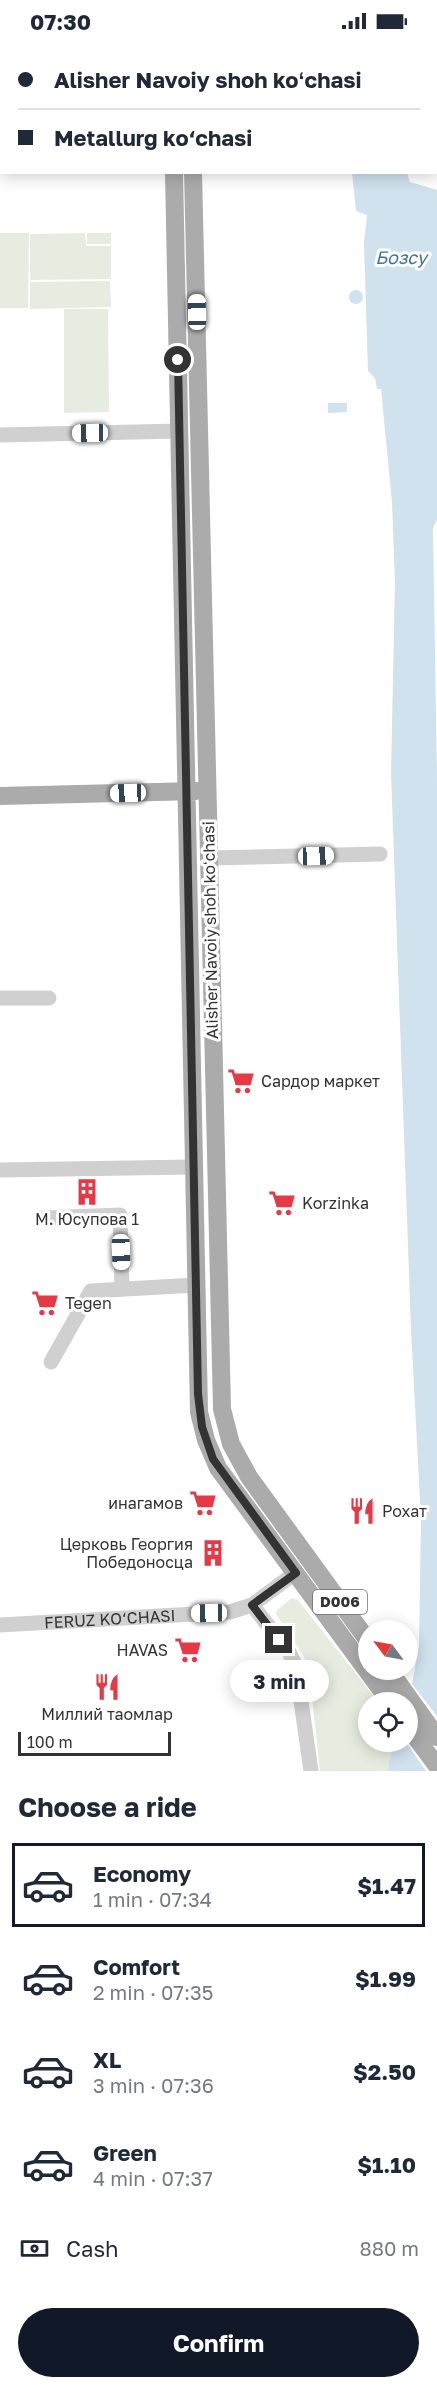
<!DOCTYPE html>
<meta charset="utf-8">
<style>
:root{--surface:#fff;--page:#f6f6f7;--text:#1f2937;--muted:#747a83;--line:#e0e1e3;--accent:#111827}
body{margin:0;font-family:"Golos Text",sans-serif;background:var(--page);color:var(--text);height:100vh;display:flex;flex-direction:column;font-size:22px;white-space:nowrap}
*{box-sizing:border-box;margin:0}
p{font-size:20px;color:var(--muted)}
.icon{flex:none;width:33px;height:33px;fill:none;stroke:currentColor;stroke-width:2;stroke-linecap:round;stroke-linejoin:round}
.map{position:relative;height:1729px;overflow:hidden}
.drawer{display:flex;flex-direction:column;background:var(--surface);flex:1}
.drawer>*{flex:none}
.banner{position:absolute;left:0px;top:0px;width:438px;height:132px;box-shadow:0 3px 15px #0003;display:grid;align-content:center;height:132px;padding:0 18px;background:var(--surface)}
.needle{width:39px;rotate:302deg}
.buttons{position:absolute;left:358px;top:1578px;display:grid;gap:12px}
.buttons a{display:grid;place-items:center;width:60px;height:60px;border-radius:50%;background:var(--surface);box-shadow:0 3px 15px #0003;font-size:30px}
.scale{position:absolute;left:18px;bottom:15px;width:153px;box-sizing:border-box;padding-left:6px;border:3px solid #333;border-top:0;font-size:16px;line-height:21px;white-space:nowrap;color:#333;-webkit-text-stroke:4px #fff;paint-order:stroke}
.end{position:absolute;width:27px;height:27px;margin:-14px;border:8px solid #333;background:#fff;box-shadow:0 0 0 3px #fff}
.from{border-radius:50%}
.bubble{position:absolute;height:42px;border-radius:21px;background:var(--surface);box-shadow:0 3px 15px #0003;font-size:20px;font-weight:700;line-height:42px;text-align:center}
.car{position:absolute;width:18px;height:36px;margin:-18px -9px;border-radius:8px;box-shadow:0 0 4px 2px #0007;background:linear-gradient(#fff 24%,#345 0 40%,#fff 0 76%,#345 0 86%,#fff 0)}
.banner b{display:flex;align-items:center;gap:21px;height:57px;font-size:22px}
.banner b+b{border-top:2px solid var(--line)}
.banner i{width:15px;height:15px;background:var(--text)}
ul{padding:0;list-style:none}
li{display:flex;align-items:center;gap:18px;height:84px;margin:0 12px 9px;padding:0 6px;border:3px solid transparent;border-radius:0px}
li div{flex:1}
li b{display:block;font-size:22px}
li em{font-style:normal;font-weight:700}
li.selected{border-color:var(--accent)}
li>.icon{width:54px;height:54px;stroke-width:1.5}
h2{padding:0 18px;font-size:27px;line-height:72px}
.pay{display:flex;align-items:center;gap:15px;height:66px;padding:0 18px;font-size:22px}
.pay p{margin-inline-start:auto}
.action{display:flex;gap:12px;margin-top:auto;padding:12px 18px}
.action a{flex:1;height:69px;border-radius:36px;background:var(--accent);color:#fff;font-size:24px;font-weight:700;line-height:69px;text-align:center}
.status{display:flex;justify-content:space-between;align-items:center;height:42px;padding:0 30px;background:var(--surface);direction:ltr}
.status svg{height:16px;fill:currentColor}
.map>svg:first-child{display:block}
.green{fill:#e6ecdf}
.water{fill:#cfe2ee}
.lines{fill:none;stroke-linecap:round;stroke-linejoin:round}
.minor{stroke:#d0d0d0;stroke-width:15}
.major{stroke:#ababab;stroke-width:18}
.route{stroke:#333;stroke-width:8}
.labels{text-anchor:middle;stroke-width:6;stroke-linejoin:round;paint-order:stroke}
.shield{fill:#fff;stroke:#707070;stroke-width:1.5}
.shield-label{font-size:15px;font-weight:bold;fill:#333}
.street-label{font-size:16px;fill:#333;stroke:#fff}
.poi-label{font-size:16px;fill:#333;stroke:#fff;text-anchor:start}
.water-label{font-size:18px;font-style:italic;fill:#3f7597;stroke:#fff}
</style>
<div class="status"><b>07:30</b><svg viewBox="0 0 49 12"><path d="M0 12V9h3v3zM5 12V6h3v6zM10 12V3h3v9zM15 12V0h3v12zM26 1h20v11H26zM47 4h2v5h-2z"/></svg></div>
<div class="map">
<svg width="437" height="1729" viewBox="0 0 437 1729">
<rect width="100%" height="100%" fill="#fff"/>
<path class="green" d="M0,191H29L28,266H0Z
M85,191L86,204H111V237L30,238V192Z
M87,191H111V202H87Z
M110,239L111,265L30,267V240Z
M64,267H108L109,370L64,371Z
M292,1556L298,1558L378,1660H369V1700H394L387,1729H320L309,1627L304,1615L276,1572L277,1568Z"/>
<path class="water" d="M352,131H407L410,140L437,148V478L433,486L437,738V1674L412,1642L419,1603L421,1477L411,1288L391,731L395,540L392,460L381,347H377L375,336L368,329L364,201L367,173L356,169Z
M349 255a7 7 0 1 1 14 0a7 7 0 1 1-14 0Z
M328,361H347V370L328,371Z
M394,1700H406L426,1729H387Z"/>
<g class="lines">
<g class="minor">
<path d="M436,2L437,1"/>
<path d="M0,393L180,389"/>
<path d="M209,816L380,812"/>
<path d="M0,956H49"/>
<path d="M0,1128L194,1125"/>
<path d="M46,1176L120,1173L122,1247"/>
<path d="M51,1320L91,1249L196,1243"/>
<path d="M252,1563L289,1610L296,1624L311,1729"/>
<path id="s1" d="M0,1583L230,1570L252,1563L295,1531"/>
</g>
<path class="major" d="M164,0V2
M185,0V2
M174,130L199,1370L206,1398L218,1426L390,1660
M193,130L222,1367L231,1402L249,1435L369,1600
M0,754L196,749
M389,1628L437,1695
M408,1685L437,1724"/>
</g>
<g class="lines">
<path class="route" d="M178,318L198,1352L202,1385L213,1417L296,1531L252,1563L279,1598"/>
</g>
<defs>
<symbol id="supermarket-bare" viewBox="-9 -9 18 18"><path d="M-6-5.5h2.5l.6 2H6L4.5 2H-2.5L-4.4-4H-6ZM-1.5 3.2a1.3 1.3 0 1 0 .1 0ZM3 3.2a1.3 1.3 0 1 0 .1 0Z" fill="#e63946" stroke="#fff" stroke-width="2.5" paint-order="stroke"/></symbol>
<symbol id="building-bare" viewBox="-9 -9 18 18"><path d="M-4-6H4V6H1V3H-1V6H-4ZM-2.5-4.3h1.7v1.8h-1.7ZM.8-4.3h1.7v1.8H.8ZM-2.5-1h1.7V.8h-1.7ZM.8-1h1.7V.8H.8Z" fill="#e63946" stroke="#fff" stroke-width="2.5" paint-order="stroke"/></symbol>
<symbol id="restaurant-bare" viewBox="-9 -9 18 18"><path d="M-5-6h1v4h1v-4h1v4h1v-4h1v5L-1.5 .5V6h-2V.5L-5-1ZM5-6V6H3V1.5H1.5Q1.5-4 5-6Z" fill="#e63946" stroke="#fff" stroke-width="2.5" paint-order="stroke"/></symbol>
</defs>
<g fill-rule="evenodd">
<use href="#supermarket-bare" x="222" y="1020" width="38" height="38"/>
<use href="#building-bare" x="68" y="1131" width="38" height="38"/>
<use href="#supermarket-bare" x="263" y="1142" width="38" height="38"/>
<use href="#supermarket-bare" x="26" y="1242" width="38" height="38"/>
<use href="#supermarket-bare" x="184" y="1442" width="38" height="38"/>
<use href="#restaurant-bare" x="343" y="1450" width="38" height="38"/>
<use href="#building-bare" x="194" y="1492" width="38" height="38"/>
<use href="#supermarket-bare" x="169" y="1589" width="38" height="38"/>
<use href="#restaurant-bare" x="88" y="1626" width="38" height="38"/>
</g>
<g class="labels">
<rect class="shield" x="313" y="1548" width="54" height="24" rx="4.5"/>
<g class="shield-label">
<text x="340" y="1565">D006</text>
</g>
<g class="street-label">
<text transform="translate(210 888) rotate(-91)" y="6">Alisher Navoiy shoh koʻchasi</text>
<text dy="6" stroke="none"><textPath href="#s1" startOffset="110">FERUZ KO‘CHASI</textPath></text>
</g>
<g class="poi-label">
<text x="261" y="1045">Сардор маркет</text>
<text x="302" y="1167">Korzinka</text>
<text x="87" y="1183" text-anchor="middle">М. Юсупова 1</text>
<text x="65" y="1267">Tegen</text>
<text x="183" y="1467" text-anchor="end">инагамов</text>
<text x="382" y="1475">Рохат</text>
<text x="193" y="1508" text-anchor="end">Церковь Георгия<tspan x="193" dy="18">Победоносца</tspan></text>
<text x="168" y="1614" text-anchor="end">HAVAS</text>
<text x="107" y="1678" text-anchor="middle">Миллий таомлар</text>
</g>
<g class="water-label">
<text x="401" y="222">Бозсу</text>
</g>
</g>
</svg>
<div class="buttons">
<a><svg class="needle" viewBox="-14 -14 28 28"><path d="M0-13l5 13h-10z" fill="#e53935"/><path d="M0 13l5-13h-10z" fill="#747a83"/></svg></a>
<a><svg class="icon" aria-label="locate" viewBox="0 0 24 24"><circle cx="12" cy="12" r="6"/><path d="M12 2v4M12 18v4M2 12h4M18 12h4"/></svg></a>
</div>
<div class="scale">100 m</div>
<i class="end from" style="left:178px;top:318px"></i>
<i class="end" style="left:279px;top:1598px"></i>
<div class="bubble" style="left:230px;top:1618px;width:99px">3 min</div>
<i class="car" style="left:197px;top:270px;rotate:359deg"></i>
<i class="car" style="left:90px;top:391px;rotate:269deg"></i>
<i class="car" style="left:128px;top:751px;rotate:268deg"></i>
<i class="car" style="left:316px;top:814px;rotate:88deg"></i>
<i class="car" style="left:121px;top:1210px;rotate:178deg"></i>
<i class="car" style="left:209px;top:1571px;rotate:269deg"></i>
<div class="banner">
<b><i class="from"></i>Alisher Navoiy shoh koʻchasi</b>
<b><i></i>Metallurg ko‘chasi</b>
</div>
</div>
<section class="drawer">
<h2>Choose a ride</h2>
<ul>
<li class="selected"><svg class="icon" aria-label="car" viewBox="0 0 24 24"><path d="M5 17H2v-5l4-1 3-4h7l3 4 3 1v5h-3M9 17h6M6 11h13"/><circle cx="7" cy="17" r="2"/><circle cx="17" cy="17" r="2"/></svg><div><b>Economy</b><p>1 min · 07:34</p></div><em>$1.47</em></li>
<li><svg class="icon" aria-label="car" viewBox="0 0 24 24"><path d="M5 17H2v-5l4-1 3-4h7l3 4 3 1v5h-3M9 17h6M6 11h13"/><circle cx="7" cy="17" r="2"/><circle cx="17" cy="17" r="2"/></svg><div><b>Comfort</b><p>2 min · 07:35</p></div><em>$1.99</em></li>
<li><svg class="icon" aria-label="car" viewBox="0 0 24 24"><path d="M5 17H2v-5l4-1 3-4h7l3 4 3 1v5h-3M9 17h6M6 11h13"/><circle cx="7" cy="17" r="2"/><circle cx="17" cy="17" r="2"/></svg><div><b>XL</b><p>3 min · 07:36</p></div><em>$2.50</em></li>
<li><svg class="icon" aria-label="car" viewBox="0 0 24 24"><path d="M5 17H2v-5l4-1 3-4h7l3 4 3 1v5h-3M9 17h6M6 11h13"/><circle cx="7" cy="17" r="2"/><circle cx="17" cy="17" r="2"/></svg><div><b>Green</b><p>4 min · 07:37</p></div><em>$1.10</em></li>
</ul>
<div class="pay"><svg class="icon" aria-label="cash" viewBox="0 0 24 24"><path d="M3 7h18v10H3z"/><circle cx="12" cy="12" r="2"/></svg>Cash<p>880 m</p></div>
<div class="action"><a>Confirm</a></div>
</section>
